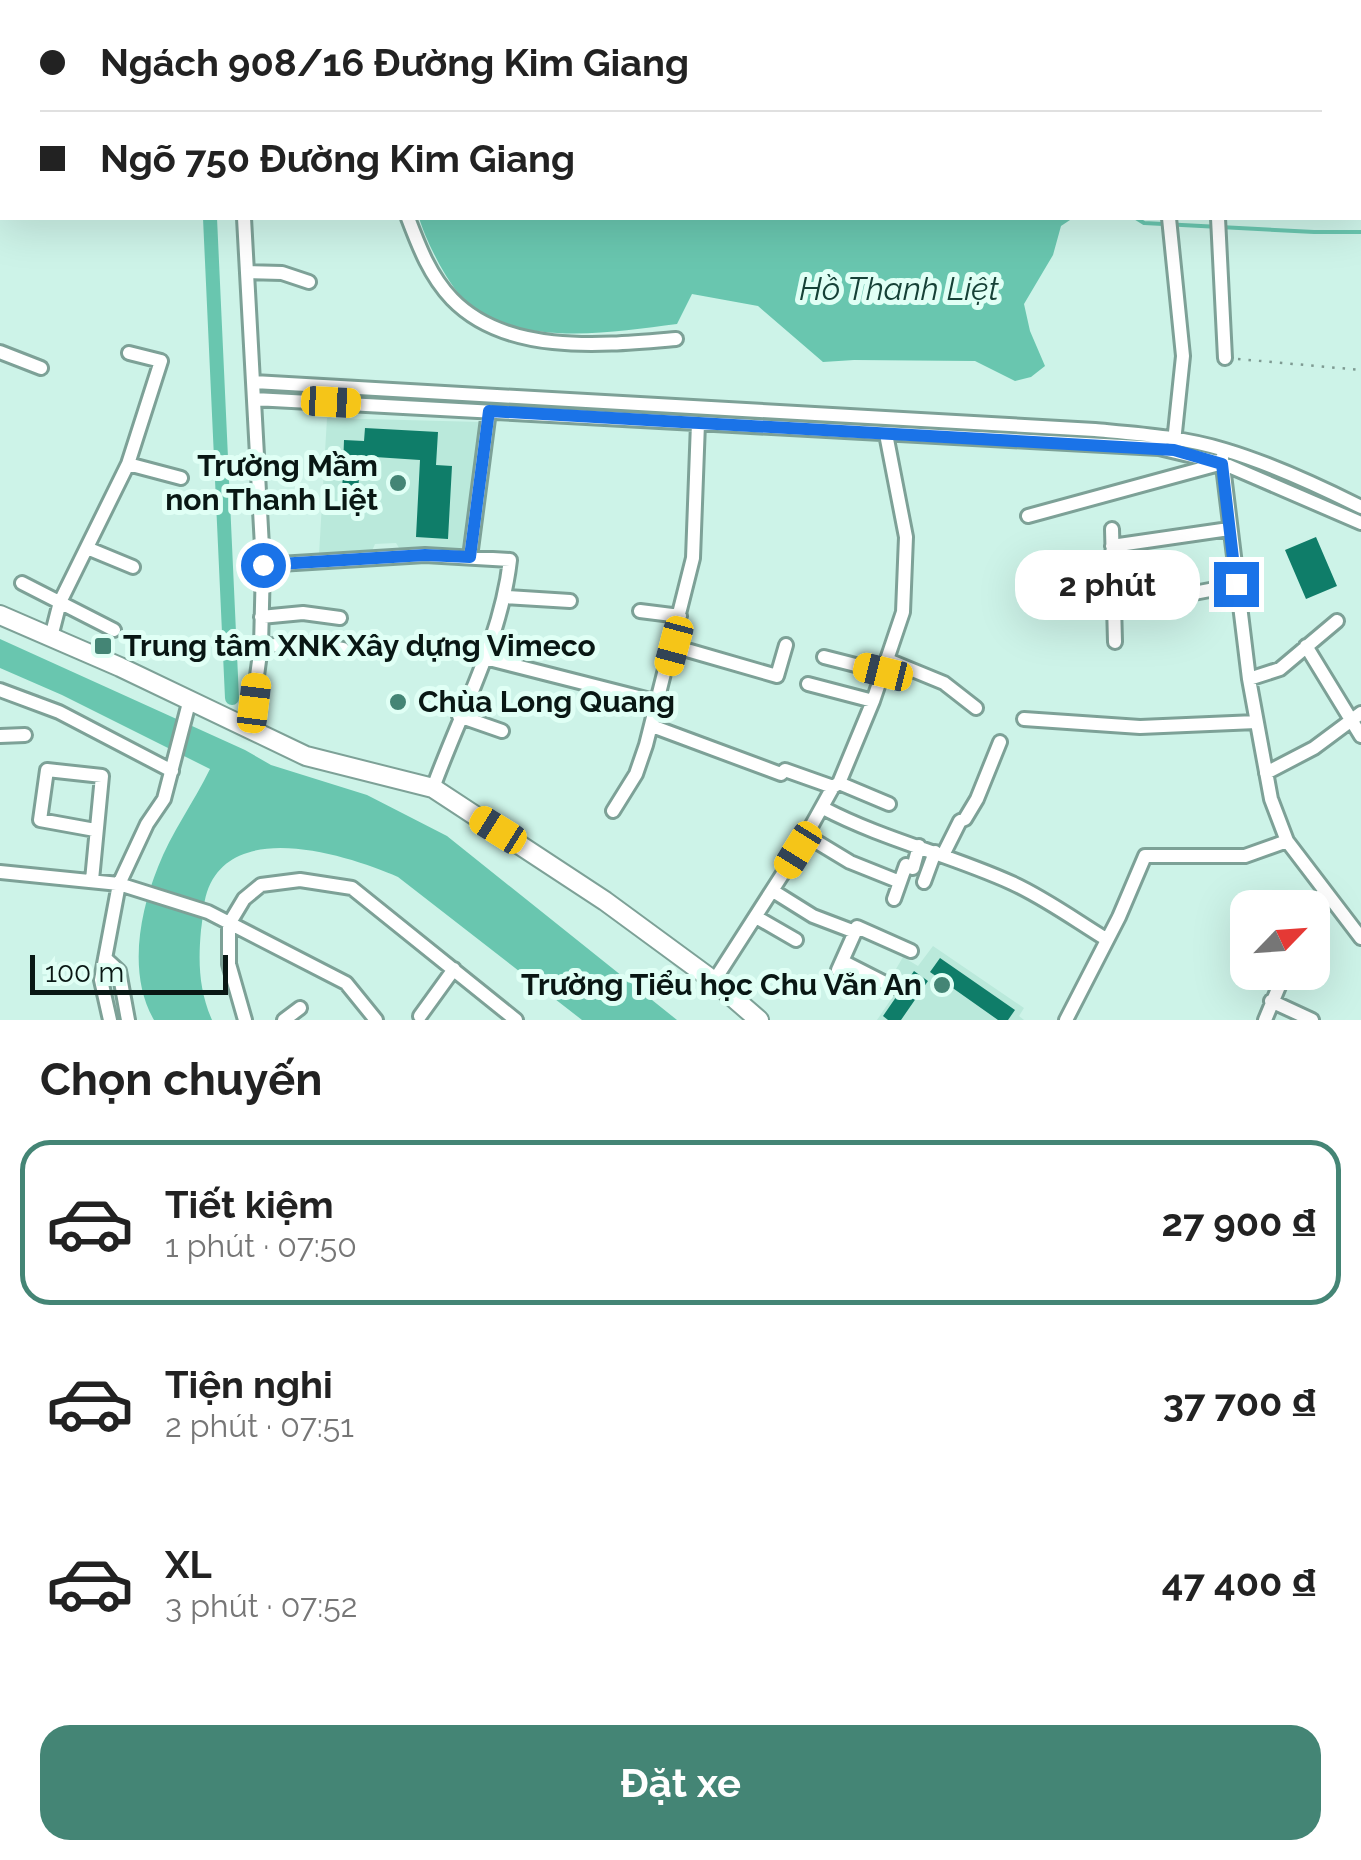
<!DOCTYPE html>
<html lang="vi">
<meta charset="utf-8">
<style>
:root{--surface:#fff;--page:#f2f2f2;--text:#222;--muted:#767676;--line:#e0e0e0;--accent:#448575}
body{margin:0;font-family:Raleway,sans-serif;background:var(--page);color:var(--text);height:100vh;display:flex;flex-direction:column;font-size:38px;white-space:nowrap}
*{box-sizing:border-box;margin:0}
p{font-size:32px;color:var(--muted)}
.icon{flex:none;width:55px;height:55px;fill:none;stroke:currentColor;stroke-width:2;stroke-linecap:round;stroke-linejoin:round}
.map{position:relative;height:1020px;overflow:hidden}
.side{display:flex;flex-direction:column;background:var(--surface);flex:1}
.side>*{flex:none}
.banner{position:absolute;left:0px;top:0px;width:1362px;height:220px;box-shadow:0 10px 40px #0002;display:grid;align-content:center;height:220px;padding:0 40px;background:var(--surface)}
.needle{width:65px;rotate:65deg}
.buttons{position:absolute;left:1230px;top:890px;display:grid;gap:20px}
.buttons a{display:grid;place-items:center;width:100px;height:100px;border-radius:20px;background:var(--surface);box-shadow:0 10px 40px #0002;font-size:50px}
.scale{position:absolute;left:30px;bottom:25px;width:198px;box-sizing:border-box;padding-left:10px;border:5px solid #091714;border-top:0;font-size:28px;line-height:35px;white-space:nowrap;color:#091714;-webkit-text-stroke:8px #e0fff5;paint-order:stroke}
.end{position:absolute;width:45px;height:45px;margin:-22px;border:12px solid #1a73e8;background:#fff;box-shadow:0 0 0 5px #fff}
.from{border-radius:50%}
.bubble{position:absolute;height:70px;border-radius:30px;background:var(--surface);box-shadow:0 10px 40px #0002;font-size:32px;font-weight:700;line-height:70px;text-align:center}
.car{position:absolute;width:30px;height:60px;margin:-30px -15px;border-radius:12px;box-shadow:0 0 8px 2px #0007;background:linear-gradient(#f5c518 24%,#345 0 40%,#f5c518 0 76%,#345 0 86%,#f5c518 0)}
.banner b{display:flex;align-items:center;gap:35px;height:95px;font-size:38px}
.banner b+b{border-top:2px solid var(--line)}
.banner i{width:25px;height:25px;background:var(--text)}
ul{padding:0;list-style:none}
li{display:flex;align-items:center;gap:30px;height:165px;margin:0 20px 15px;padding:0 20px;border:5px solid transparent;border-radius:30px}
li div{flex:1}
li b{display:block;font-size:38px}
li em{font-style:normal;font-weight:700}
li.on{border-color:var(--accent)}
li>.icon{width:90px;height:90px;stroke-width:1.5}
h2{padding:0 40px;font-size:45px;line-height:120px}
.action{display:flex;gap:20px;margin-top:auto;padding:20px 40px}
.action a{flex:1;height:115px;border-radius:30px;background:var(--accent);color:#fff;font-size:40px;font-weight:700;line-height:115px;text-align:center}
.map>svg:first-child{display:block}
.built{fill:#bae9db}
.water{fill:#69c6af}
.lines{fill:none;stroke-linecap:round;stroke-linejoin:round}
.stream{stroke:#69c6af;stroke-width:4}
.canal{stroke:#69c6af;stroke-width:14}
.building{fill:#0f7d69}
.minor-casing{stroke:#7da197;stroke-width:18}
.major-casing{stroke:#7da197;stroke-width:22}
.path{stroke:#7e9a92;stroke-width:2.5;stroke-dasharray:2.5 8;stroke-linecap:butt}
.minor{stroke:#fff;stroke-width:12}
.major{stroke:#fff;stroke-width:18}
.route{stroke:#1a73e8;stroke-width:12}
.poi-dot{fill:#448575;stroke:#e0fff5;stroke-width:4}
.labels{text-anchor:middle;stroke-width:10;stroke-linejoin:round;paint-order:stroke}
.poi-label{font-size:30px;font-weight:bold;fill:#091714;stroke:#e0fff5;text-anchor:end}
.water-label{font-size:32px;font-style:italic;fill:#164137;stroke:#e0fff5}
</style>
<div class="map">
<svg width="1361" height="1020" viewBox="0 0 1361 1020">
<rect width="100%" height="100%" fill="#cdf3e8"/>
<path class="built" d="M327,418L481,422L464,550L401,551L396,543L375,544L371,553L319,555Z
M933,946L1024,1008L1019,1016L1024,1020H877L898,989L889,981L903,957L918,966Z"/>
<path class="water" d="M480,0H960L964,2H479Z
M419,218H1073L1061,226L1053,255L1024,304L1030,331L1045,366L1031,377L1015,381L975,361L854,360L823,362L758,306L692,294L677,324C614,332 539,345 480,313C454,299 428,246 419,218Z
M0,639L245,750L271,765L367,795L447,836L677,1020H582L398,877C347,855 232,818 207,892C203,904 203,918 201,930C198,963 199,990 212,1020H154C128,975 139,914 158,867C171,833 194,802 210,769L62,695L0,668Z"/>
<g class="lines">
<path class="stream" d="M1136,218L1144,223L1314,232H1361"/>
<path class="canal" d="M201,2V0
M210,218L232,698"/>
</g>
<path class="building" d="M365,428L438,432L436,465L452,466L448,539L416,537L420,460L360,456L358,496L342,495L344,440L364,441Z
M1316,537L1337,586L1306,599L1285,550Z
M940,958L1015,1010L1008,1020H998L930,972Z
M914,971L928,981L901,1020H888L883,1016Z"/>
<g class="lines">
<defs>
<path id="minor" d="M237,0V2
M345,0L354,2
M1096,0L1097,2
M3,2V0
M468,2L470,0
M0,46L2,12
M244,218L263,565L261,646L250,728
M408,218C419,247 430,276 452,299C507,356 605,345 676,339
M1169,218L1183,356L1174,442
M1218,218L1225,358
M249,272L282,273L309,282
M0,352L41,368
M253,382L1095,430C1138,434 1183,437 1225,450C1272,464 1317,485 1361,507
M254,399L1159,448L1222,463L1361,523
M1222,458L1249,679L1271,799L1287,841L1361,938
M128,464L181,478
M1028,516L1219,464
M1112,529L1115,642
M1112,546L1229,529
M87,548L133,567
M470,557L489,411
M263,565L425,555L510,560C501,640 460,713 433,788
M22,583L114,630
M506,597L570,601
M1115,608L1236,585
M640,611L680,616
M261,617L303,613L340,618
M51,637L60,602L128,464L161,361L129,353
M261,646L306,643L343,649
M673,646L777,676L786,645
M1306,646L1361,736
M824,657L883,672
M485,658L658,702
M888,660L944,683L976,708
M1249,679L1280,669L1337,621
M808,684L873,701
M0,690L59,712L172,771
M459,716L502,731
M1024,719L1140,727L1256,722
M652,726L781,774L785,770L833,787
M0,736L25,735
M1266,773L1314,748L1361,713
M839,783L889,804
M823,808C884,840 948,854 1012,883C1045,898 1075,920 1106,939
M613,811L636,774L646,745L693,558L698,423
M807,836L850,862L895,880
M943,855L960,821L965,819L977,799L1000,742
M0,872L119,884L208,912L346,983L376,1020
M92,880L102,776L47,770L40,820L95,830
M924,882L935,852
M773,891L813,916L855,932L857,927L911,951
M894,899L906,865L913,868L919,846
M1312,915L1324,891
M756,917L796,940
M229,924L244,899L261,885L300,880L352,888L516,1020
M229,924V964L245,1020
M105,958L119,971L128,1020
M842,961L893,987
M838,970L855,932
M714,981L798,850L833,787L839,783L873,701L903,612L906,537L886,434
M1271,1001L1312,1020
M420,1016L454,969
M110,1020L101,980L119,884L147,824L164,799L190,699
M284,1020L300,1008
M1066,1020L1119,917L1145,856H1245L1287,841
M1265,1020L1285,972"/>
<path id="major" d="M0,615L120,667L306,756L433,788L605,901L714,981L759,1020"/>
</defs>
<use href="#minor" class="minor-casing"/>
<use href="#major" class="major-casing"/>
<path class="path" d="M1238,359L1361,370"/>
<use href="#minor" class="minor"/>
<use href="#major" class="major"/>
</g>
<g class="lines">
<path class="route" d="M263,565L425,555L470,557L489,411L1174,450L1222,464L1236,584"/>
</g>
<g class="poi-dot">
<circle cx="398" cy="483" r="10"/>
<rect x="93" y="636" width="20" height="20" rx="5"/>
<circle cx="398" cy="702" r="10"/>
<circle cx="942" cy="985" r="10"/>
</g>
<g class="labels">
<g class="poi-label">
<text x="378" y="476">Trường Mầm<tspan x="378" dy="34">non Thanh Liệt</tspan></text>
<text x="123" y="656" text-anchor="start">Trung tâm XNK Xây dựng Vimeco</text>
<text x="418" y="712" text-anchor="start">Chùa Long Quang</text>
<text x="922" y="995">Trường Tiểu học Chu Văn An</text>
</g>
<g class="water-label">
<text x="899" y="300">Hồ Thanh Liệt</text>
</g>
</g>
</svg>
<div class="buttons">
<a><svg class="needle" viewBox="-14 -14 28 28"><path d="M0-13l5 13h-10z" fill="#e53935"/><path d="M0 13l5-13h-10z" fill="#767676"/></svg></a>
</div>
<div class="scale">100 m</div>
<i class="end from" style="left:263px;top:565px"></i>
<i class="end" style="left:1236px;top:584px"></i>
<div class="bubble" style="left:1015px;top:550px;width:185px">2 phút</div>
<i class="car" style="left:331px;top:402px;rotate:93deg"></i>
<i class="car" style="left:674px;top:646px;rotate:195deg"></i>
<i class="car" style="left:883px;top:672px;rotate:284deg"></i>
<i class="car" style="left:254px;top:703px;rotate:7deg"></i>
<i class="car" style="left:498px;top:830px;rotate:302deg"></i>
<i class="car" style="left:798px;top:850px;rotate:212deg"></i>
<div class="banner">
<b><i class="from"></i>Ngách 908/16 Đường Kim Giang</b>
<b><i></i>Ngõ 750 Đường Kim Giang</b>
</div>
</div>
<section class="side">
<h2>Chọn chuyến</h2>
<ul>
<li class="on"><svg class="icon" aria-label="car" viewBox="0 0 24 24"><path d="M5 17H2v-5l4-1 3-4h7l3 4 3 1v5h-3M9 17h6M6 11h13"/><circle cx="7" cy="17" r="2"/><circle cx="17" cy="17" r="2"/></svg><div><b>Tiết kiệm</b><p>1 phút · 07:50</p></div><em>27 900 ₫</em></li>
<li><svg class="icon" aria-label="car" viewBox="0 0 24 24"><path d="M5 17H2v-5l4-1 3-4h7l3 4 3 1v5h-3M9 17h6M6 11h13"/><circle cx="7" cy="17" r="2"/><circle cx="17" cy="17" r="2"/></svg><div><b>Tiện nghi</b><p>2 phút · 07:51</p></div><em>37 700 ₫</em></li>
<li><svg class="icon" aria-label="car" viewBox="0 0 24 24"><path d="M5 17H2v-5l4-1 3-4h7l3 4 3 1v5h-3M9 17h6M6 11h13"/><circle cx="7" cy="17" r="2"/><circle cx="17" cy="17" r="2"/></svg><div><b>XL</b><p>3 phút · 07:52</p></div><em>47 400 ₫</em></li>
</ul>
<div class="action"><a>Đặt xe</a></div>
</section>
